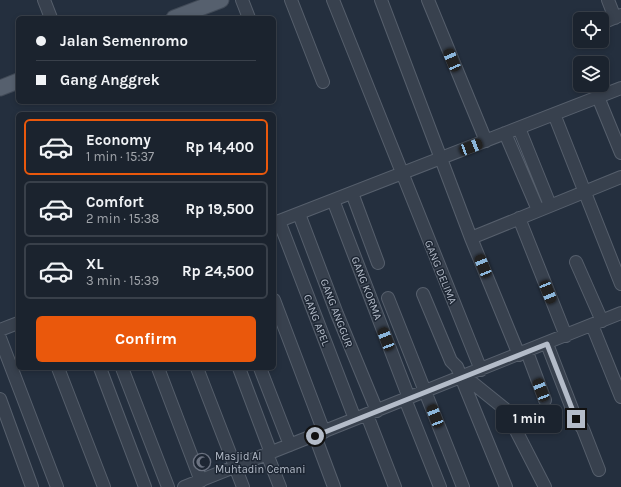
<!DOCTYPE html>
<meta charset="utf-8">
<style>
:root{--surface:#1b232e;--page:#282f3a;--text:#f1f3f6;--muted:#a0a4aa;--line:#39404a;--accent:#ea580c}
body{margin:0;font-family:Karla,sans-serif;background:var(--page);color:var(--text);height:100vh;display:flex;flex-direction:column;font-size:15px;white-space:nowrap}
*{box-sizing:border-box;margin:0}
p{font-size:13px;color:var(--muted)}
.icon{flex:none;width:22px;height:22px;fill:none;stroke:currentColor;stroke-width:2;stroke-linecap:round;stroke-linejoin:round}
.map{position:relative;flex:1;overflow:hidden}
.side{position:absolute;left:16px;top:112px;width:260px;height:258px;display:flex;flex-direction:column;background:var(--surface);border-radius:6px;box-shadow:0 2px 6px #0003,0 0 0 1px var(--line)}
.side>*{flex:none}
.guide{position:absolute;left:16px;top:16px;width:260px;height:88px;border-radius:6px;box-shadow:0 2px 6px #0003,0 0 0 1px var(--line);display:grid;align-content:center;height:88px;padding:0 20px;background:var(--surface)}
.fabs{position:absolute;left:573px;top:12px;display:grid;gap:8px}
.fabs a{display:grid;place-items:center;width:36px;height:36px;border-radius:6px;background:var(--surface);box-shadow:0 2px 6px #0003,0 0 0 1px var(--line);font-size:20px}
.end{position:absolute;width:18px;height:18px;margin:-9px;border:5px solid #b4bcc9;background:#111;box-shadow:0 0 0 2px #111}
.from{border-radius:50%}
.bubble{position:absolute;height:28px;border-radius:6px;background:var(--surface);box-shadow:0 2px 6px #0003,0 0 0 1px var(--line);font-size:13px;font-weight:700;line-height:28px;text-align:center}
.car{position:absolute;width:12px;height:24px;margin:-12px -6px;border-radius:5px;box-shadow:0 0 3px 1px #0007;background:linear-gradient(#222 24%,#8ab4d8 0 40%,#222 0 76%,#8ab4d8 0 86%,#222 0)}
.guide b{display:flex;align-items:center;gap:14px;height:38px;font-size:15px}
.guide b+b{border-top:1px solid var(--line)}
.guide i{width:10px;height:10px;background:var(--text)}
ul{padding:7px 0 0;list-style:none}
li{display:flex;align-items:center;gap:12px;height:56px;margin:0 8px 6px;padding:0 12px;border:2px solid var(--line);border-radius:6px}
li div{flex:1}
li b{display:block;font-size:15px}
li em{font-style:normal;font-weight:700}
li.on{border-color:var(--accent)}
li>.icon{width:36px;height:36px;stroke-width:1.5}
.action{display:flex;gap:8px;margin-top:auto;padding:8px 20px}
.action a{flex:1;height:46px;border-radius:6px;background:var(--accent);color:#fff;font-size:16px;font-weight:700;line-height:46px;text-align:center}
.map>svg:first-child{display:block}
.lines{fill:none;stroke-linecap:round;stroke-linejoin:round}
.minor-casing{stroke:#565f6c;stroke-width:14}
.major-casing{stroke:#414a57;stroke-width:17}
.minor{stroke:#38414e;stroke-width:12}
.major{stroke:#56606e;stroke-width:15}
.route{stroke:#b4bcc9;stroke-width:5}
.labels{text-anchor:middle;stroke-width:3;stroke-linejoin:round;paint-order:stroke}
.street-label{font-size:11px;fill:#b4bcc9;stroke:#1d2633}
.poi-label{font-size:11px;fill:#b4bcc9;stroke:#1d2633;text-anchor:start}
</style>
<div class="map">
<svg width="621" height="487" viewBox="0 0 621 487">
<rect width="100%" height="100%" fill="#242f3e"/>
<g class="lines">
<defs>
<path id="minor" d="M44,0L51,18
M242,0L249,18
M291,0L323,82
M333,0L481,370
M381,0L471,238L519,355
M428,0L486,141
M608,0L615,18
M602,23L621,15
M598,97L621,153
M554,114L621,284
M519,128L550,205
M505,133L538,210
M352,193L378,263
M333,200L409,398
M299,214L337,314L377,411
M519,218L566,336
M279,221L355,419
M274,223L621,88
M471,238L621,177
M576,262L602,321
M423,294L451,361L457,367L506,487
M388,298L463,487
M274,300L324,432
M592,325L621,397
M0,330L18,323
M0,338L57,487
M547,344L576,419L583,429L599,470
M527,352L545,400
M58,368L104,487
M100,368L145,487
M122,368L168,487
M158,368L201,481
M197,368L243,487
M239,368L271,453
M260,368L290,445
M464,376L505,409L545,487
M0,399L32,487
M405,399L440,487
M367,415L395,487
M315,436L334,487
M267,454L280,487
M184,487L621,313"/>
<path id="major" d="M174,18L221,0
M0,88L18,81"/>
</defs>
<use href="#minor" class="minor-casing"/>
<use href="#major" class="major-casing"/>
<use href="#minor" class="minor"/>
<use href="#major" class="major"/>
</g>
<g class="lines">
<path class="route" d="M315,436L547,344L576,419"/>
</g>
<defs>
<symbol id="mosque-ring" viewBox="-11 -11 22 22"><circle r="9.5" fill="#1d2633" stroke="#6b7280" stroke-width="1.5"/><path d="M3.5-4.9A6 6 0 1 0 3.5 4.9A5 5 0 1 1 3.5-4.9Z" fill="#6b7280"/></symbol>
</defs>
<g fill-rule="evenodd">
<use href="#mosque-ring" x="192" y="452" width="20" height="20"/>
</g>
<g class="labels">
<g class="street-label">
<text transform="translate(441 272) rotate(68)" y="4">GANG DELIMA</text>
<text transform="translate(367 288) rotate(69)" y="4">GANG KORMA</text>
<text transform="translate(337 313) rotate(69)" y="4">GANG ANGGUR</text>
<text transform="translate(317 320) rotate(69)" y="4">GANG APEL</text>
</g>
<g class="poi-label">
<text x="215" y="460">Masjid Al<tspan x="215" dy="13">Muhtadin Cemani</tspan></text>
</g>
</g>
</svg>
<div class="fabs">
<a><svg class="icon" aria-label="locate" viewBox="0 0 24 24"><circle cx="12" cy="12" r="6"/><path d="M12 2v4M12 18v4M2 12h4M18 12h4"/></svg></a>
<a><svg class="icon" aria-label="layers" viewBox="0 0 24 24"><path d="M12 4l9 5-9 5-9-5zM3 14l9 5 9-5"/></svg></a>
</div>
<i class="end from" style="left:315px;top:436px"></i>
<i class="end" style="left:576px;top:419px"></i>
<div class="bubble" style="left:496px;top:405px;width:66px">1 min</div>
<i class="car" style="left:452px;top:60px;rotate:337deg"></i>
<i class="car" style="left:471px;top:147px;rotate:69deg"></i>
<i class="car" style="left:483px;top:266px;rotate:338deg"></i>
<i class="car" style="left:548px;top:292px;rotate:158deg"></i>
<i class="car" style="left:386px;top:339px;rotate:339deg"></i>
<i class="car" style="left:541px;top:390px;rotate:339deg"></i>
<i class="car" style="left:435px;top:416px;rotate:339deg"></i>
<div class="guide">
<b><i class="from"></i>Jalan Semenromo</b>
<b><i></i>Gang Anggrek</b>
</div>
<section class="side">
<ul>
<li class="on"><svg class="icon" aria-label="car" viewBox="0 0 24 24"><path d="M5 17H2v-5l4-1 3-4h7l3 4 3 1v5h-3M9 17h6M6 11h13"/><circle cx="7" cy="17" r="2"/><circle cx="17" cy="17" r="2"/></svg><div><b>Economy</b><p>1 min · 15:37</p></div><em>Rp 14,400</em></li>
<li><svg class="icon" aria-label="car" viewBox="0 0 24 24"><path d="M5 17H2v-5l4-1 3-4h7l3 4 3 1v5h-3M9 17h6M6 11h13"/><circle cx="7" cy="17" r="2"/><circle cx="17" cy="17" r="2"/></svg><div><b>Comfort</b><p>2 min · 15:38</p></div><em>Rp 19,500</em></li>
<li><svg class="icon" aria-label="car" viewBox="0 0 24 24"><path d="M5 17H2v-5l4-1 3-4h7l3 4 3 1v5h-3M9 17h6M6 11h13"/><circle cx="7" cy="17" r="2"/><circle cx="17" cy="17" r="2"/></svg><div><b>XL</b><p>3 min · 15:39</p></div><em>Rp 24,500</em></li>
</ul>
<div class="action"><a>Confirm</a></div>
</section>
</div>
